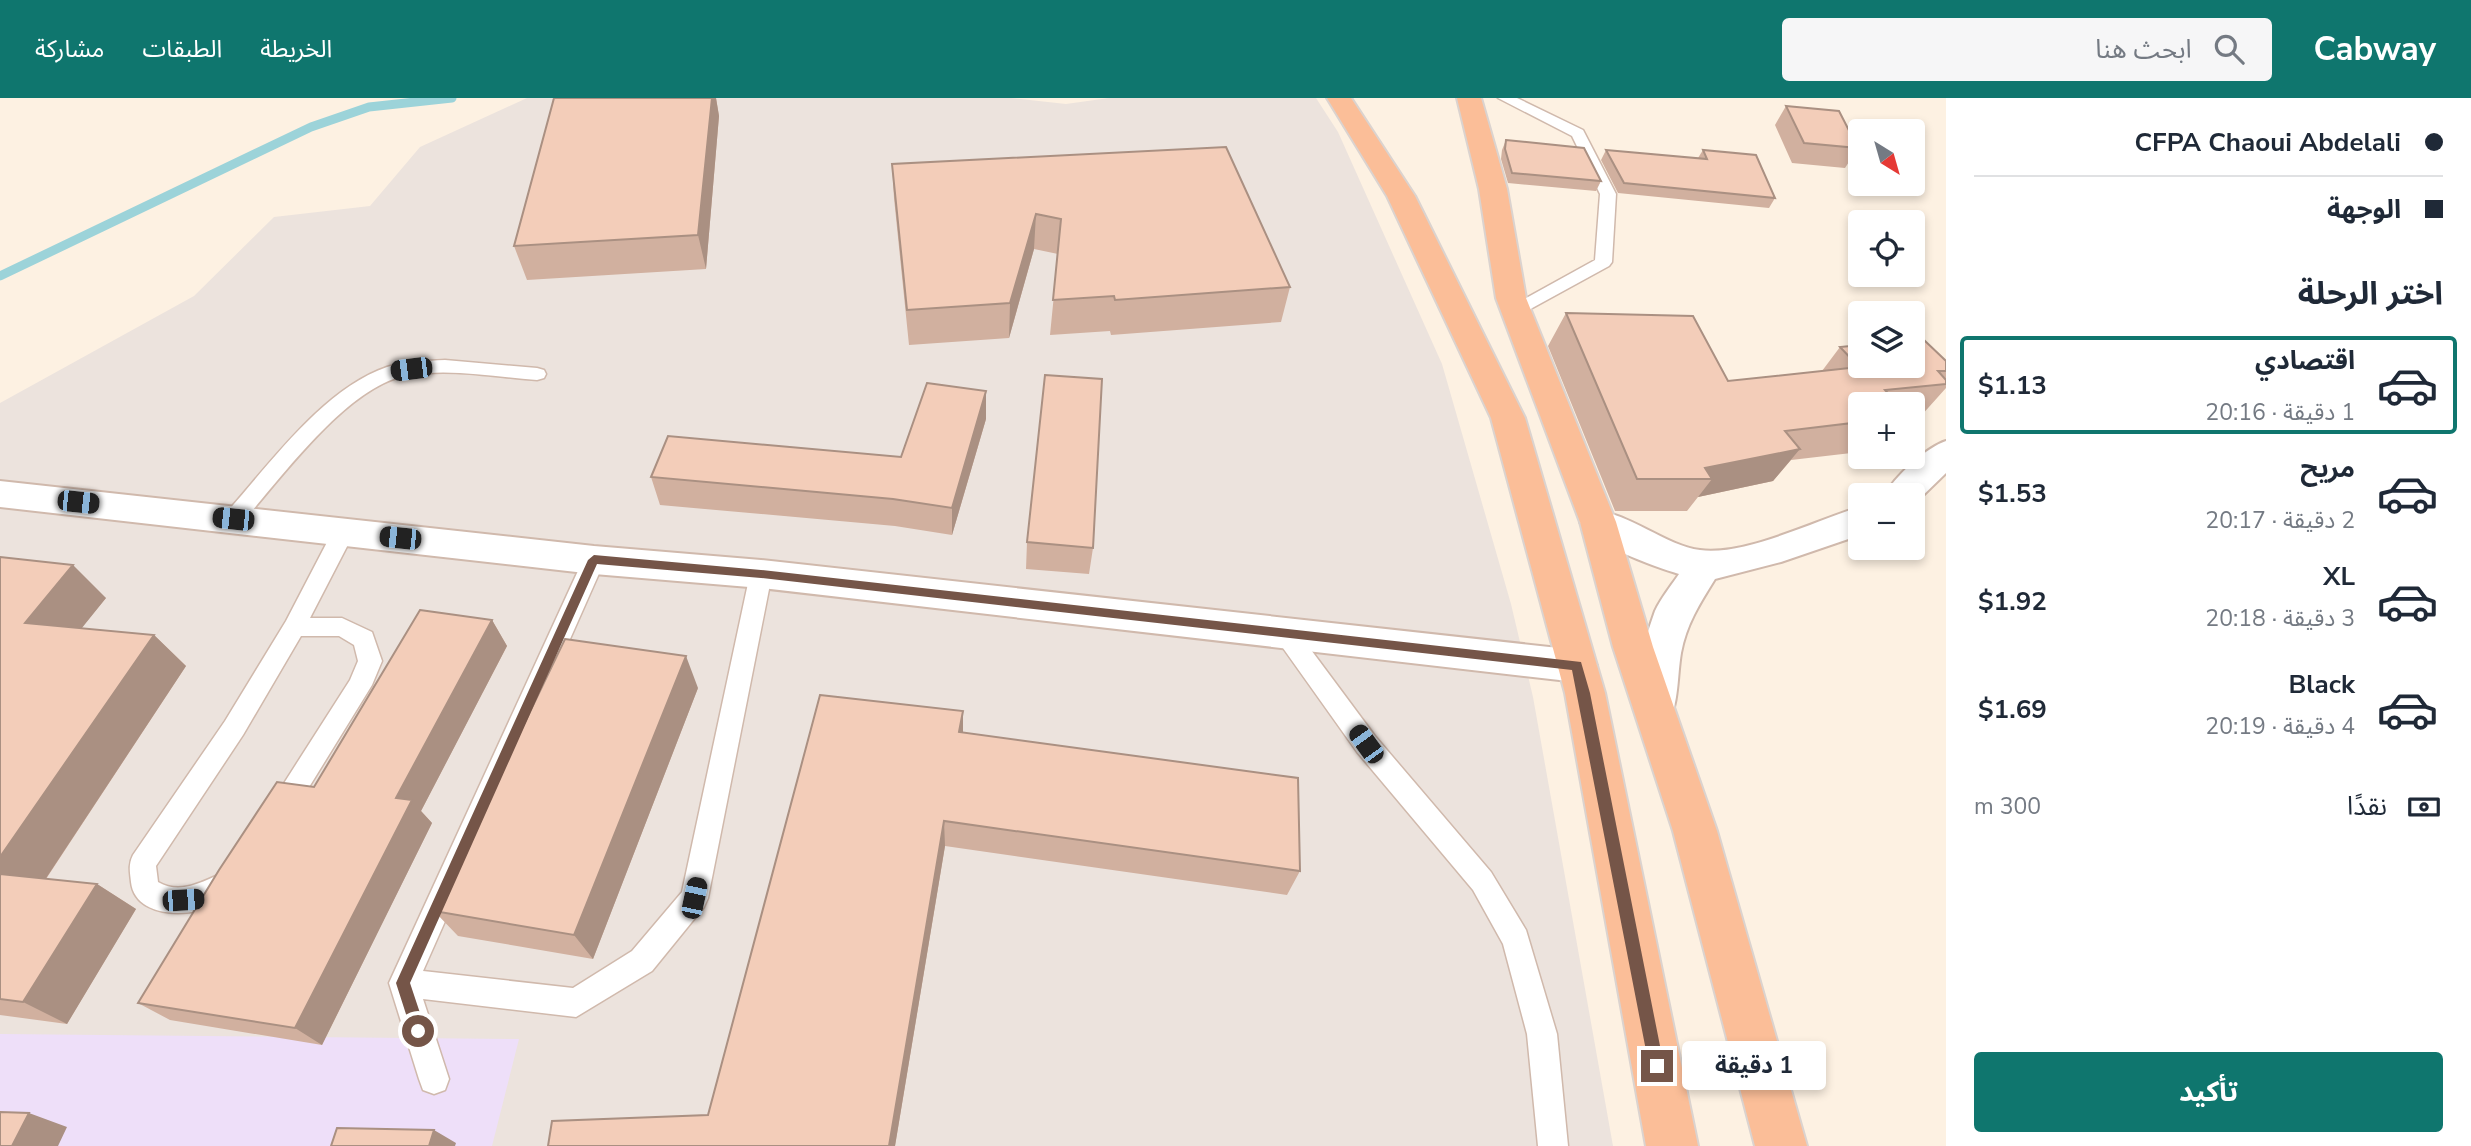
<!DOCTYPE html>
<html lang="ar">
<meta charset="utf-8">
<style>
:root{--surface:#fff;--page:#f6f6f7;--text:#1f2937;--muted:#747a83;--line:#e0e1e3;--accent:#0f766e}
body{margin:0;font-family:"Nunito Sans","Noto Sans Arabic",sans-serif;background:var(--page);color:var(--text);direction:rtl;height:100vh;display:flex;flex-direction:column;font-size:26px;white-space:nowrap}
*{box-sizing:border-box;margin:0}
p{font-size:23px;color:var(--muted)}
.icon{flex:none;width:38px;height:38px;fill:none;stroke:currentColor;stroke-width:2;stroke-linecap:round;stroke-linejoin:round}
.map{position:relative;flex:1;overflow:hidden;direction:ltr}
.panel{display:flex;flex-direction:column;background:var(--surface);width:525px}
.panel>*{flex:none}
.top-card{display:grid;align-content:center;height:154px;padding:0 28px;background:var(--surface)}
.needle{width:46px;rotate:143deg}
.fabs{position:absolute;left:1848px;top:21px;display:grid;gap:14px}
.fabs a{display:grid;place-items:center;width:77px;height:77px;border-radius:7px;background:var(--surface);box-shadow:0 4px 10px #0003;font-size:35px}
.end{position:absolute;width:32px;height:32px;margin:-16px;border:9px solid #755548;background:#fff;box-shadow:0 0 0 4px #fff}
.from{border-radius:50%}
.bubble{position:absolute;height:49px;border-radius:7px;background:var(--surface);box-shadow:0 4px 10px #0003;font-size:23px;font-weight:700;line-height:49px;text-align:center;direction:rtl}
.car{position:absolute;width:21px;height:42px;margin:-21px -10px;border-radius:9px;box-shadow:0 0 5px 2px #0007;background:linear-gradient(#222 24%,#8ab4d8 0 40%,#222 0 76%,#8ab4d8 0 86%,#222 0)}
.top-card b{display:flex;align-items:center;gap:24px;height:66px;font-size:26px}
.top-card b+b{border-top:2px solid var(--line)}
.top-card i{width:18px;height:18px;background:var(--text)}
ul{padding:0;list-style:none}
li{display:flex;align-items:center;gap:21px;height:98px;margin:0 14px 10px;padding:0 14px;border:4px solid transparent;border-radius:7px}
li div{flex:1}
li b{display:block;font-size:26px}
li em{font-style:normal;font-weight:700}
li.on{border-color:var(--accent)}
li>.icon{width:63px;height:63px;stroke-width:1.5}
h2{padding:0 28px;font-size:32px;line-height:84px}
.pay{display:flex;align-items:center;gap:18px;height:77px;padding:0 28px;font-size:26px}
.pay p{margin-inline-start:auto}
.button{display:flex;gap:14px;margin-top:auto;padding:14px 28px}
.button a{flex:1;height:80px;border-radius:7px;background:var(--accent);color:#fff;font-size:28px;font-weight:700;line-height:80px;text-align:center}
header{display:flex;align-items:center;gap:42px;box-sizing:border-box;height:98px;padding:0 35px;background:var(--accent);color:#fff}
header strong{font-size:33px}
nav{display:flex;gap:38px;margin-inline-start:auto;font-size:24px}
.search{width:490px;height:63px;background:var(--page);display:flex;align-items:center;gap:18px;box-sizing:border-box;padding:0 24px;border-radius:7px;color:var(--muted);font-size:26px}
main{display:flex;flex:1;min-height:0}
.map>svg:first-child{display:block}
.industrial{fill:#ece3dd}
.education{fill:#eedff9}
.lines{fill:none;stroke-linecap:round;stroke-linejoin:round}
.stream{stroke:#9cd3d9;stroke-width:9}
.service-casing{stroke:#d0b9ac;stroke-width:3}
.minor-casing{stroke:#d0b9ac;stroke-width:4}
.trunk-casing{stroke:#dbd3cf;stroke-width:4}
.service{fill:#fff;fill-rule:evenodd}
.minor{fill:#fff;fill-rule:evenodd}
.trunk{fill:#fbbe98;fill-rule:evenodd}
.wall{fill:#d1b09f}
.shaded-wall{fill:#aa9082}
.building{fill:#f3cdb9;stroke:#aa9082;stroke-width:2}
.route{fill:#755548}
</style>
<header>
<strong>Cabway</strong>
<div class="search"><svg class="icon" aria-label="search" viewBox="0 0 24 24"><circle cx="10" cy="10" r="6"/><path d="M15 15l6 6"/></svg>ابحث هنا</div>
<nav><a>الخريطة</a><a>الطبقات</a><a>مشاركة</a></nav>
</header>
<main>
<section class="panel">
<div class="top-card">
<b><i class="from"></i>CFPA Chaoui Abdelali</b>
<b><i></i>الوجهة</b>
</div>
<h2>اختر الرحلة</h2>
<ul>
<li class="on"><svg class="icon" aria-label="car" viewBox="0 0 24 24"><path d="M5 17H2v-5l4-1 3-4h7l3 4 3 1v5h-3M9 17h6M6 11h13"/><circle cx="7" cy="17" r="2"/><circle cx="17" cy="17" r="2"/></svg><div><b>اقتصادي</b><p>1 دقيقة · 20:16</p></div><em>$1.13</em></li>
<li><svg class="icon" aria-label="car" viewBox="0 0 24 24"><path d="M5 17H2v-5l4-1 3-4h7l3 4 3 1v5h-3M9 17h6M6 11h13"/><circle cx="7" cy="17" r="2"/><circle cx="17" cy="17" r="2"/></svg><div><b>مريح</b><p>2 دقيقة · 20:17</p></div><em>$1.53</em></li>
<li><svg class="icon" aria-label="car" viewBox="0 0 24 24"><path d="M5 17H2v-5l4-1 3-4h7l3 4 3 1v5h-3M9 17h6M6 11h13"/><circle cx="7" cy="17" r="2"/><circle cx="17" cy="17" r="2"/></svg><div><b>XL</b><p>3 دقيقة · 20:18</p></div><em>$1.92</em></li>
<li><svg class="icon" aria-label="car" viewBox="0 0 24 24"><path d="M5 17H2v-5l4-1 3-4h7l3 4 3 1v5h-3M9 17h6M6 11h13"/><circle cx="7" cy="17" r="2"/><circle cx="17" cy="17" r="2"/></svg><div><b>Black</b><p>4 دقيقة · 20:19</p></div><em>$1.69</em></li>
</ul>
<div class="pay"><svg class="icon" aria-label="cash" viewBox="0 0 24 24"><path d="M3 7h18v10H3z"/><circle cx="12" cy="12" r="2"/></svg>نقدًا<p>300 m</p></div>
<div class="button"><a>تأكيد</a></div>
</section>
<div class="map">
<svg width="1946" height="1048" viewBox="0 0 1946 1048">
<rect width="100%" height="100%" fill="#fdf1e2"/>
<path class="industrial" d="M527,0H1011L1066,6L1109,0H1316L1338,34L1442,266L1511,506L1533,599L1613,1048H0V305L194,198L274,119L370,108L420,49Z"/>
<path class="education" d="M0,936L519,941L492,1048H0Z"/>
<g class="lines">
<path class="stream" d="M0,178L311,29L369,9L452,0"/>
<defs>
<path id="service" d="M1498,0H1517L1583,32L1616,96L1612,164L1609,168L1516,219L1510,217L1507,213L1510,209L1595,162L1600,96L1572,38Z
M445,262L537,270L544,272L546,276L544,280L537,282C495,279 451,270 409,277C348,286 280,382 240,427L233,429L226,427L222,421L226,415C270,366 323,291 387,269C406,263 426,263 445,262Z
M344,425L352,427L355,433L310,520H342L372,534L382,563L372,587L290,720L281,724L272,720L268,712L272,704L350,582L358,563L354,547L339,538H301L243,637L156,768L158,784C182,798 205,782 229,772L238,776L242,785C228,819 136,831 131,784C130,774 128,767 133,757L225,623L286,523L336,427Z
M594,454L602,456L605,462L423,873L573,890L632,853L682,794L750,476L753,470L761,467L769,470L772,476L708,800L704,809L652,873L576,919L423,901L449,981L445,992L434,996L423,992L419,981L389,885L583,462L586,456Z
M1286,527L1294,529L1375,638L1491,774L1526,832L1557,936L1568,1048H1538L1527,936L1503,846L1473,792L1357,654L1278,543L1275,536L1278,529Z"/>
<path id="minor" d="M1946,343V375L1914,406L1913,397H1885C1894,379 1927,349 1946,343Z
M0,383L594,448L761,462L1577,552L1591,556L1597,568L1591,580L1577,584L761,490L594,476L0,409Z
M1860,409V437L1781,464L1715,481C1700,505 1686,527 1681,555C1677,579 1679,604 1668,625L1654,630L1640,625C1627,599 1645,541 1655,513C1661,500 1671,488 1679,476C1653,468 1593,447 1580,424L1585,415C1618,405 1663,448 1700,452C1746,458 1816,422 1860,409Z"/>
<path id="trunk" d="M1327,0H1351L1415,98L1525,320L1605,595L1698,1048H1646L1565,595L1491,320L1387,98Z
M1457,0H1481L1507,91L1526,200L1616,424L1653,549L1717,733L1807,1048H1755L1673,733L1613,549L1580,424L1496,200L1479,91Z"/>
</defs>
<use href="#service" class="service-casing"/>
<use href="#minor" class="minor-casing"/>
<use href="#trunk" class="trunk-casing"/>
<use href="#service" class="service"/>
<use href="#minor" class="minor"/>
<use href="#trunk" class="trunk"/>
</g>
<path class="wall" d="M554,0H716L719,18L706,171L527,182L514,148Z
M1786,8L1858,50L1845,70L1792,65L1775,27Z
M1506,42L1601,83L1596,93L1508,85L1501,61L1502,52Z
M1606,52L1698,60L1703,52L1775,100L1769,110L1618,95L1601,62Z
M892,66L1290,189L1281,224L1111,237L1110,233L1050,237L1058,156L1034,151L1009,240L909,247L894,100Z
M1566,215L1728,283L1822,273L1840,249L1946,263V290L1920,319H1913V306H1860V354L1791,362L1773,383L1698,399L1687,413H1615L1548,248Z
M986,321L952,437L895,428L660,407L651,379L901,359Z
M1027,444L1093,450L1089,476L1026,471Z
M0,459L106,500L81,530L154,537L186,568L46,781L97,786L136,811L67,926L0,917Z
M492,522L507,548L421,713L432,725L322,947L170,922L138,905L314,689Z
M698,590L593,861L458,838L434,813Z
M963,635L1300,773L1287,797L945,748L895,1048H548L708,1017Z"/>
<path class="shaded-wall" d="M712,0H716L719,18L706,171L698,137Z
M1036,116L1034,151L1009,240L1010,205Z
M986,293V321L952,437V410Z
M1800,351L1773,383L1698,399L1712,381L1705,370Z
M73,467L106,500L61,556L25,525Z
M492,522L507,548L421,713L432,725L322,947L295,930L396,700Z
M154,537L186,568L33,800L0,781V759Z
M686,558L698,590L593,861L574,837Z
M963,613V641L959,634Z
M944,723L945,748L895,1048H889Z
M97,786L136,811L67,926L23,904Z
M29,1015L67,1029L58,1048H12Z
M434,1032L456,1045L455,1048H429Z"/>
<path class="building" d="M554,0H712L698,137L514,148Z
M1786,8L1839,13L1858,50L1804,45Z
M1506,42L1584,50L1601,83L1512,75L1505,51Z
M1226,49L1290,189L1115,202L1114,198L1053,202L1061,121L1036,116L1010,205L907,212L892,66Z
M1606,52L1707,61L1703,52L1756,57L1775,100L1624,85Z
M1566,215L1693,218L1728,283L1859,269L1840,249L1860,247V268H1913V242L1923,241L1946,263V273H1938L1946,282V286L1885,292L1898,306H1860V324L1785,333L1800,351L1705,370L1712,381H1637Z
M1045,277L1102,281L1093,450L1027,444Z
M927,285L986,293L952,410L893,401L651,379L668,338L901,359Z
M0,459L73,467L25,525L154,537L0,759Z
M420,512L492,522L396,700L412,702L295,930L138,905L219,772L277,684L314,689Z
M565,541L686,558L574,837L434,813Z
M820,597L963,613L959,634L1298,680L1300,773L944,723L889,1048H548L552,1023L708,1017Z
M0,776L97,786L23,904L0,901Z
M0,1014L29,1015L12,1048H0Z
M337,1030L434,1032L429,1048H331Z"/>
<path class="route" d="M594,457L761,472L1581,564L1590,595L1664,968L1662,973L1657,976L1651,973L1649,968L1572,572L761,480L597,466L410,885L426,933L423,938L418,940L413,938L396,885L588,462Z"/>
</svg>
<div class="fabs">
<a><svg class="needle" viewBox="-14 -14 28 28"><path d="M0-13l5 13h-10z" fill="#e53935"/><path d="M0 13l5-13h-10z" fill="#747a83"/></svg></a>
<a><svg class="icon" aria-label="locate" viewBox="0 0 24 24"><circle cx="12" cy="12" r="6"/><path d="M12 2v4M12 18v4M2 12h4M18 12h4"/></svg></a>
<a><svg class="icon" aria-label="layers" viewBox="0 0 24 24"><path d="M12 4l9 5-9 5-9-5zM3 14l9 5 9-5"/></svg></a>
<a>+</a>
<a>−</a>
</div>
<i class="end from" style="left:418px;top:933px"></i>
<i class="end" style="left:1657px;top:968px"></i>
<div class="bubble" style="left:1682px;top:943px;width:144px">1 دقيقة</div>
<i class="car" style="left:411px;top:271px;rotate:263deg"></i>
<i class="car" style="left:78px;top:404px;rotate:96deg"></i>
<i class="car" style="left:233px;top:421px;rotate:276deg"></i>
<i class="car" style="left:400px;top:440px;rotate:276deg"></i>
<i class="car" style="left:1366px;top:646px;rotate:324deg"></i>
<i class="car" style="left:694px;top:800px;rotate:12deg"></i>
<i class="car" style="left:183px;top:802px;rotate:86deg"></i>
</div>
</main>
